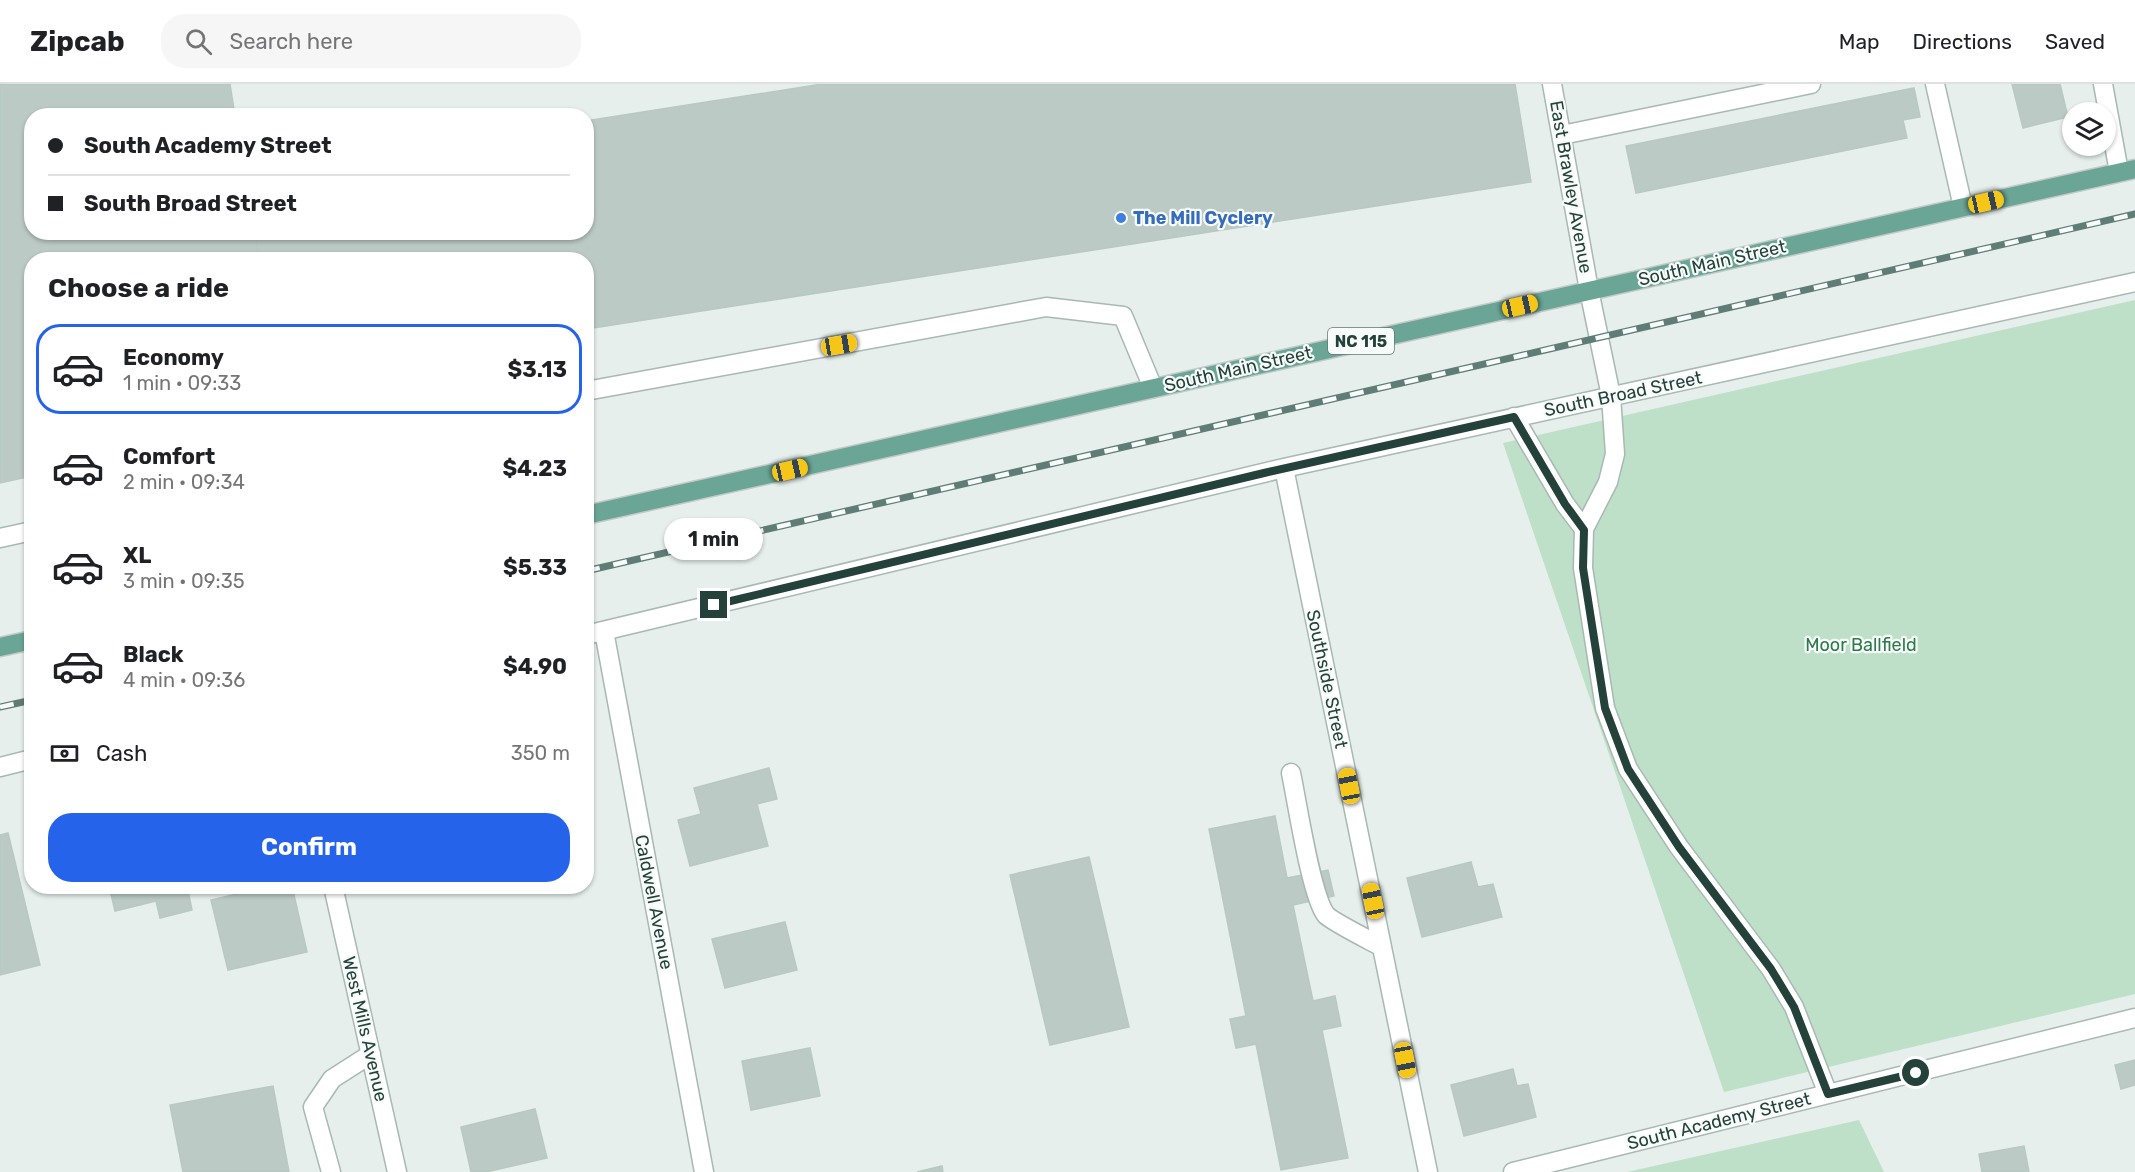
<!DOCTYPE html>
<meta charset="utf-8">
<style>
:root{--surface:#fff;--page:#f6f6f6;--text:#202124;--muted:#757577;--line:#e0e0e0;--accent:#2563eb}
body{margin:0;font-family:Rubik,sans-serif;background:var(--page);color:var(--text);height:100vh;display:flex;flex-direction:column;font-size:22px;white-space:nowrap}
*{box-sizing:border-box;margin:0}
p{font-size:20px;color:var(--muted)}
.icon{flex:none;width:33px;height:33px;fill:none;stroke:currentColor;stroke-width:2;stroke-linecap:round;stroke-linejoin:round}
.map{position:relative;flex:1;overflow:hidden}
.side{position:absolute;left:24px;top:168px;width:570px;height:642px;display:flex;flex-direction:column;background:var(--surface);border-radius:24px;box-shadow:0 2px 4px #0004}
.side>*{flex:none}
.banner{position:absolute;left:24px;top:24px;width:570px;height:132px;border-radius:24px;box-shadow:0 2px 4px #0004;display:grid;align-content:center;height:132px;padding:0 24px;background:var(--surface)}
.tools{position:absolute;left:2062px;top:18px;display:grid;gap:12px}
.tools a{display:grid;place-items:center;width:54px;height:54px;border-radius:50%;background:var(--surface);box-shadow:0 2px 4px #0004;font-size:30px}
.end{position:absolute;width:27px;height:27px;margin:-14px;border:8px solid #24423a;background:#fff;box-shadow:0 0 0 3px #fff}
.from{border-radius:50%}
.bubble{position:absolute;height:42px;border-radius:21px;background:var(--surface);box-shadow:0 2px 4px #0004;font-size:20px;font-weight:700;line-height:42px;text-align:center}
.car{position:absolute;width:18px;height:36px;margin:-18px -9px;border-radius:8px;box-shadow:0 0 4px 2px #0007;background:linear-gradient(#f5c518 24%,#345 0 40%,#f5c518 0 76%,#345 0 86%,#f5c518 0)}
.banner b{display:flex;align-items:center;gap:21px;height:57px;font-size:22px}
.banner b+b{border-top:2px solid var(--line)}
.banner i{width:15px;height:15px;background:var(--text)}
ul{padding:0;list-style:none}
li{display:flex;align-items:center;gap:18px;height:90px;margin:0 12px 9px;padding:0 12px;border:3px solid transparent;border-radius:24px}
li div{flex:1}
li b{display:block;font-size:22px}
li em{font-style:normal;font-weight:700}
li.selected{border-color:var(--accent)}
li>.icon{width:54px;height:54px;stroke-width:1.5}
h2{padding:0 24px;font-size:27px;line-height:72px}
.pay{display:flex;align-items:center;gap:15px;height:66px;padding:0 24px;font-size:22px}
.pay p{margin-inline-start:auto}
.action{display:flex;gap:12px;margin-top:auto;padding:12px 24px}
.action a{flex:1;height:69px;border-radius:24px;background:var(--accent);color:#fff;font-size:24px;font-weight:700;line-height:69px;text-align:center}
header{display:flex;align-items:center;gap:36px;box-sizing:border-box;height:84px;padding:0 30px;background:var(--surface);border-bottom:2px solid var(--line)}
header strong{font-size:28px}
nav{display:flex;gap:33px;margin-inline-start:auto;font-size:21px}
.search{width:420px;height:54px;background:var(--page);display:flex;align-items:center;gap:15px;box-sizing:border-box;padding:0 21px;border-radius:24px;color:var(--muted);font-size:22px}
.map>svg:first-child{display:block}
.green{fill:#bfe0c8}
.building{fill:#bbcac4;stroke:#b8c9c2;stroke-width:1.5}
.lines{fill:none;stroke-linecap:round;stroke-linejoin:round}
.minor-casing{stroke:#a8b8b2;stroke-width:21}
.major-casing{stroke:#c2cac8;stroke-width:21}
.minor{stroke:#fff;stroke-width:18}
.major{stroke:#6aa596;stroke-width:18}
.rail-casing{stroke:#5f7d75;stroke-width:7}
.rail{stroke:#f7fbf9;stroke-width:4.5;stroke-dasharray:14;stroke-linecap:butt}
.route{stroke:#24423a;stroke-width:8}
.shop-dot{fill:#3f7fe0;stroke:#f7fbf9;stroke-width:2}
.labels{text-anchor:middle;stroke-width:4.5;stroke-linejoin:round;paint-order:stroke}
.shield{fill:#f7fbf9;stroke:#637a73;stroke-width:1.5}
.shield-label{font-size:16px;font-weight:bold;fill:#24423a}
.street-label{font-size:18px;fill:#24423a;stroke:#f7fbf9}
.shop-label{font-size:18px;font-weight:bold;fill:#366cbe;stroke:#f7fbf9;text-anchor:start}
.park-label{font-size:18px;fill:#2d7a4b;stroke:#f7fbf9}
</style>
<header>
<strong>Zipcab</strong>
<div class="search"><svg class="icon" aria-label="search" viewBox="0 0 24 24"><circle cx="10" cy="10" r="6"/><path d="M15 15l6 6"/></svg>Search here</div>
<nav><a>Map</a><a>Directions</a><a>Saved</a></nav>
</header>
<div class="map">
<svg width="2135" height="1088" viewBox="0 0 2135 1088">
<rect width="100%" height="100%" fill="#e6efeb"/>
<path class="green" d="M2135,216V910L1724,1008L1503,359Z
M1859,1036L1884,1088H1627Z"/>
<path class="building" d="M0,0H230L235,32H32V148H255L259,176H235V172L222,176H32V392L0,399Z
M822,0H1515L1531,98L586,245V176H259L255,148H586V37Z
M2012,0H2060L2068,33L2023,44Z
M1914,4L1920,33L1903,36L1907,54L1636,109L1626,62Z
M769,684L777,715L757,720L768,762L690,782L678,736L701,730L694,704Z
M1275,732L1287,794L1328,786L1334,812L1293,821L1313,917L1335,912L1341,942L1322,946L1348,1074L1281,1086L1256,960L1236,964L1230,935L1246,932L1209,745Z
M8,749L40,881L0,891V751Z
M1089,773L1129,943L1050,961L1010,791Z
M1471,778L1478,803L1493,800L1502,833L1422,853L1407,794Z
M109,802H187L192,826L160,834L156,817L115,827Z
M258,802H292L307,868L228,886L211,816L258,805Z
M785,838L797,886L725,904L712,855Z
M810,964L820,1012L751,1026L742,977Z
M2135,976V1001L2121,1005L2115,981Z
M1513,985L1517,1002L1528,1000L1536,1033L1464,1052L1451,1001Z
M273,1002L289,1088H183L170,1021Z
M535,1025L547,1074L486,1088H471L461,1043Z
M2024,1062L2029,1088H1982L1979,1070Z
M942,1082L943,1088H917Z"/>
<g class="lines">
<defs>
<path id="minor" d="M1552,0L1589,206L1611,312L1615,370L1608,398L1584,445
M1935,0L1963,123
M2103,0L2119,88
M1562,51L1811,0
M586,307L1046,223L1123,232L1153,304
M1514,333L1565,420L1584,445L1583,484L1605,624L1628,685L1679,763L1771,885L1794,923L1828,1010
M1284,384L1428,1088
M0,454L32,447
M604,547L704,1088
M586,551L1284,384L2135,198
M0,683L32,675
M1291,689C1297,717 1311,812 1326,831C1333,838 1371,857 1382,863
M333,802L397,1088
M331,1088L313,1023L332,995L371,970
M1513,1088L2135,934"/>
<path id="major" d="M586,431L2135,85
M0,563L32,556"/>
</defs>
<use href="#minor" class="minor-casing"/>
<use href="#major" class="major-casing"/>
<use href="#minor" class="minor"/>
<use href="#major" class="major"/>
<defs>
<path id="rail" d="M586,487L2135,130
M0,623L32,616"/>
</defs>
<use href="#rail" class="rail-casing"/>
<use href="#rail" class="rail"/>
</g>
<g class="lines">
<path class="route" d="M714,521L1264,389L1514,333L1565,420L1584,446L1583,484L1605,624L1628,685L1679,763L1771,885L1794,923L1828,1010L1916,989"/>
</g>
<circle class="shop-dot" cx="1121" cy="134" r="6"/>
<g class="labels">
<rect class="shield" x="1328" y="244" width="66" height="26" rx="4.5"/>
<g class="shield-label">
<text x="1361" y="263">NC 115</text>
</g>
<g class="street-label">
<text transform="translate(1571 103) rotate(80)" y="6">East Brawley Avenue</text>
<text transform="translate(1712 179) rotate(-13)" y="6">South Main Street</text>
<text transform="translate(1238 285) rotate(-13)" y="6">South Main Street</text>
<text transform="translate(1623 310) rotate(-12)" y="6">South Broad Street</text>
<text transform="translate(1327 595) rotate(78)" y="6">Southside Street</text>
<text transform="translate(654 818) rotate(79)" y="6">Caldwell Avenue</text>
<text transform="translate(365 945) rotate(77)" y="6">West Mills Avenue</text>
<text transform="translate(1719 1037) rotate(-14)" y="6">South Academy Street</text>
</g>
<g class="shop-label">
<text x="1133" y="140">The Mill Cyclery</text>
</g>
<g class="park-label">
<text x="1861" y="567">Moor Ballfield</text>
</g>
</g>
</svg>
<div class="tools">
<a><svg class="icon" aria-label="layers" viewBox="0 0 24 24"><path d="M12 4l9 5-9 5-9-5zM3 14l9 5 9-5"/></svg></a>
</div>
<i class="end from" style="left:1916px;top:989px"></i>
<i class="end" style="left:714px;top:521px"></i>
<div class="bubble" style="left:664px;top:434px;width:99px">1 min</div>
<i class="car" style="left:1986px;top:118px;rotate:77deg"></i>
<i class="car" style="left:1520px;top:222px;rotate:77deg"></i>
<i class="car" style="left:839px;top:261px;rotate:80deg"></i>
<i class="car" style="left:790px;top:386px;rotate:77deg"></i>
<i class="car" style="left:1349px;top:702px;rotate:349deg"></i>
<i class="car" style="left:1373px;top:817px;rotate:348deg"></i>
<i class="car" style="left:1405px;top:976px;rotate:169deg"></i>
<div class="banner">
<b><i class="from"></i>South Academy Street</b>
<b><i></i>South Broad Street</b>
</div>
<section class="side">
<h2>Choose a ride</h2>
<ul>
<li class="selected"><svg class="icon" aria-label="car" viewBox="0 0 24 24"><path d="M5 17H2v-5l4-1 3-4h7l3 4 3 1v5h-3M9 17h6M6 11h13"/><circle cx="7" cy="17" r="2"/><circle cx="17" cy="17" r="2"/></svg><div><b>Economy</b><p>1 min · 09:33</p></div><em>$3.13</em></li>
<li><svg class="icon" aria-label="car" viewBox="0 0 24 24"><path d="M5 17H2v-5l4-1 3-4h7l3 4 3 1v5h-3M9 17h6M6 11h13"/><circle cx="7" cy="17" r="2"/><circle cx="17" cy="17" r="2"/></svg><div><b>Comfort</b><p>2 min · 09:34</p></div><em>$4.23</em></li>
<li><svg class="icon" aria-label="car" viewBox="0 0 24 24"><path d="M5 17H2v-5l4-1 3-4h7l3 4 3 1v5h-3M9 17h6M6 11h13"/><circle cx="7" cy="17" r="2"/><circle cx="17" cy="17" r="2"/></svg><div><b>XL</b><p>3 min · 09:35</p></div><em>$5.33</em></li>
<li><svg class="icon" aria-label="car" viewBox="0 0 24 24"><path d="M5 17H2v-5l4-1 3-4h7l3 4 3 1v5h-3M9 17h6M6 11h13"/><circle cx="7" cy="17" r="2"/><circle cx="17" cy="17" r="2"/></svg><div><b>Black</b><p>4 min · 09:36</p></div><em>$4.90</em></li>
</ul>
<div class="pay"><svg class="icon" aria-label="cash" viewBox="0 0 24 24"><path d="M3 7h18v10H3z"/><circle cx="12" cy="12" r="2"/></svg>Cash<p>350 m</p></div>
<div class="action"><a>Confirm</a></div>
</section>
</div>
